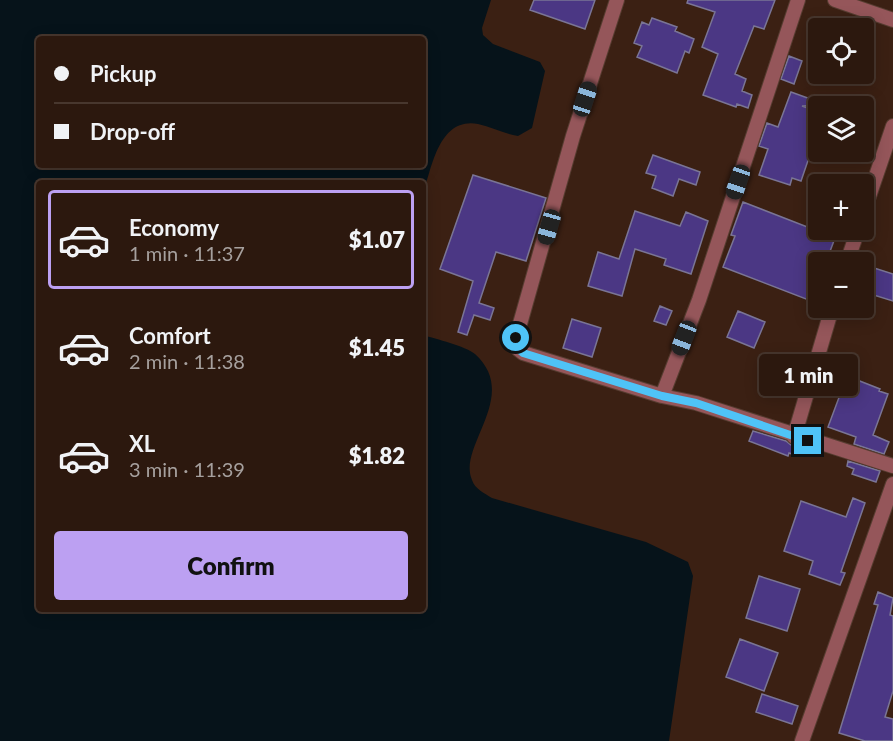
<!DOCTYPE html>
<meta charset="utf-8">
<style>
:root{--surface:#2c180e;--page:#38251c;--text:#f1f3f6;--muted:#a6a09e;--line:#48372e;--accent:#bca0f2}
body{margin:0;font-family:Lato,sans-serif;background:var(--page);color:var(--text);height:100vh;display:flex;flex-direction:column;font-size:22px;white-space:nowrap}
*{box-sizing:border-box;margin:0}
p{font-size:20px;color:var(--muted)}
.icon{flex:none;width:33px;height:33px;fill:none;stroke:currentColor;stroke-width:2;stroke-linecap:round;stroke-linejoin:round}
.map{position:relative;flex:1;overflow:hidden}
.sheet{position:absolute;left:36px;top:180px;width:390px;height:432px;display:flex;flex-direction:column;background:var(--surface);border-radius:6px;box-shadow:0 3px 15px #0003,0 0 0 2px var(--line)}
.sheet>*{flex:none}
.top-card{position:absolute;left:36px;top:36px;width:390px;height:132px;border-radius:6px;box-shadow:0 3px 15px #0003,0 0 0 2px var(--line);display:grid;align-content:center;height:132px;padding:0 18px;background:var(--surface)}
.tools{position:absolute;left:808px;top:18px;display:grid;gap:12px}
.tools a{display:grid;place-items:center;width:66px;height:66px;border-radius:6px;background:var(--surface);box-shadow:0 3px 15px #0003,0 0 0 2px var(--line);font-size:30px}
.end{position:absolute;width:27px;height:27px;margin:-14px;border:8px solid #4fc3f7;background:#111;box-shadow:0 0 0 3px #111}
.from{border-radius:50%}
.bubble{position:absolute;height:42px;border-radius:6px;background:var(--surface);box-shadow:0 3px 15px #0003,0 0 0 2px var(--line);font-size:20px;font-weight:800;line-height:42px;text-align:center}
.car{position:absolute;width:18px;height:36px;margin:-18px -9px;border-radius:8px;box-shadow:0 0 4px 2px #0007;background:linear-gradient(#222 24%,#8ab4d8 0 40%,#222 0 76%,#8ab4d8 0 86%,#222 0)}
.top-card b{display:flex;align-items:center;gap:21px;height:57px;font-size:22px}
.top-card b+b{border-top:2px solid var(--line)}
.top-card i{width:15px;height:15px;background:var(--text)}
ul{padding:10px 0 0;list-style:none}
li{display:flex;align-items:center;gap:18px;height:99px;margin:0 12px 9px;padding:0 6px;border:3px solid transparent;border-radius:6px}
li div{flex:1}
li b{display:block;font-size:22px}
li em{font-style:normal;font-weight:800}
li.current{border-color:var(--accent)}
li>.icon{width:54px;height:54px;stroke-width:1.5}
.button{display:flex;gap:12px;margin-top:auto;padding:12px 18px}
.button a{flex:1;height:69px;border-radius:6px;background:var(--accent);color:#111;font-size:24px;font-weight:800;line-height:69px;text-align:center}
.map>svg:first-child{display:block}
.water{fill:#06131a;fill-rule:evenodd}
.building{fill:#4b3784;stroke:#7a7595;stroke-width:1.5}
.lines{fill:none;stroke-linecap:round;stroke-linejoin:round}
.street-casing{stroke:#563c30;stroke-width:16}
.street{stroke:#95565a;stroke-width:14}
.route{stroke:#4fc3f7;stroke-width:8}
</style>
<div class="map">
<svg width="893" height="741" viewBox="0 0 893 741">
<rect width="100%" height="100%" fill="#3b2013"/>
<path class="water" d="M0,0H491L482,28L483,35L493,44L540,62L545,71L532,128L518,136C505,134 492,127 478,124C439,117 432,167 423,194V183H39V609H423V335C436,339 465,346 475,354C521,396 457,446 472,480C475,489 484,493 492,498L646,542L688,562L693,576L669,741H0ZM39,39H423V165H39Z"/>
<path class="building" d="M534,0H595L585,29L530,10Z
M688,0H775L764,29L754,26L735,74L746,79L742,91L752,95L748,108L737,104L736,107L703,95L718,54L702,47L715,12L687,3Z
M652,18L677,27L675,31L694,39L689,53L685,51L677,73L637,57L642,46L634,43L642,22L649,25Z
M789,56L802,61L794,84L781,79Z
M791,92L827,105L802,106L819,112V145L814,143L801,181L792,178L790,185L759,175L768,149L759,146L767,123L778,127Z
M653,155L700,172L696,185L679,179L673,196L652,188L656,176L646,173Z
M473,175L546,198L526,261L496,252L479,303L494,308L490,320L474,315L467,335L458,332L473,281L440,269Z
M743,202L815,230H838L826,262H819V304L723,267L735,236L731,235Z
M635,211L680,226L686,212L708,221L691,274L664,265L666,259L635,249L622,296L588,286L598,252L619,259Z
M871,267L893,274V301L864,292Z
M660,306L672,311L666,325L654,321Z
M738,311L765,322L754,348L727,337Z
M572,319L601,328L592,357L563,348Z
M847,376L880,389L879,391L888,394L873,435L889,442L884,454L854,444L856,437L828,427Z
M753,431L786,441L791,445L801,446L798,456L789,453L788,456L749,441Z
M848,461L880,471L876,482L852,474L854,469L847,466Z
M853,498L865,503L841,572L845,573L840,585L809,574L813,561L784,551L801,501L846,517Z
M759,576L800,589L787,631L746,618Z
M878,592L893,598L890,615L893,616V691L885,717L893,719V741H865L839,733L878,605L874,604Z
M740,639L778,653L764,691L726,677Z
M762,694L798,706L792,724L756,712Z"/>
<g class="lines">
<defs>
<path id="street" d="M617,0L573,136L516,338L518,349L523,353L662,396L696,403L893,466
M835,0L893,20
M864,211L893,126
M847,262L858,230
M662,396L699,300L798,0
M794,437L832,308
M802,741L893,484"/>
</defs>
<use href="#street" class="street-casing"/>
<use href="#street" class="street"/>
</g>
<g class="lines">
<path class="route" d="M516,338L518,349L523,353L662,396L696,403L808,441"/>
</g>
</svg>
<div class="tools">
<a><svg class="icon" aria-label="locate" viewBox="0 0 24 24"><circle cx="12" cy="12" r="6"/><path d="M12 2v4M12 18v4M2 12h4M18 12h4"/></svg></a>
<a><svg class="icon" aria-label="layers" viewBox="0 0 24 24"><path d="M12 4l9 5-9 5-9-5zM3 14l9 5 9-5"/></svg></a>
<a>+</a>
<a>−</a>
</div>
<i class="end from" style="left:516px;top:338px"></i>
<i class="end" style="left:808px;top:441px"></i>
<div class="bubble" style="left:759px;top:354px;width:99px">1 min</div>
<i class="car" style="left:585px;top:99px;rotate:18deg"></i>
<i class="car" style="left:738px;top:182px;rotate:199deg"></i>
<i class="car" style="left:549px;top:227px;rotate:196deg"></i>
<i class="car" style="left:684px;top:338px;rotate:201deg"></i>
<div class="top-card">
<b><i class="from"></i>Pickup</b>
<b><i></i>Drop-off</b>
</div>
<section class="sheet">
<ul>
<li class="current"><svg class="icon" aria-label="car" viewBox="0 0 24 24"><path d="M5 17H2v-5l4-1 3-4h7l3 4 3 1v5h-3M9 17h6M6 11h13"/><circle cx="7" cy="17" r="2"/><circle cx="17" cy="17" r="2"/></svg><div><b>Economy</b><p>1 min · 11:37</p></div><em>$1.07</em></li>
<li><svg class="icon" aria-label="car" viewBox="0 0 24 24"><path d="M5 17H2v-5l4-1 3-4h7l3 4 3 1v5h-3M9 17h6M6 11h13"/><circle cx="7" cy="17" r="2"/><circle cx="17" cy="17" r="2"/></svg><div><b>Comfort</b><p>2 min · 11:38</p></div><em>$1.45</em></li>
<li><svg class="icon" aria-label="car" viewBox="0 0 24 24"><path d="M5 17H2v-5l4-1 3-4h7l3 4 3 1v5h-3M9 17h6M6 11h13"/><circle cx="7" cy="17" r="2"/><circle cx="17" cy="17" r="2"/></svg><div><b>XL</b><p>3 min · 11:39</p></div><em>$1.82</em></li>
</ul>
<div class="button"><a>Confirm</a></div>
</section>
</div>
